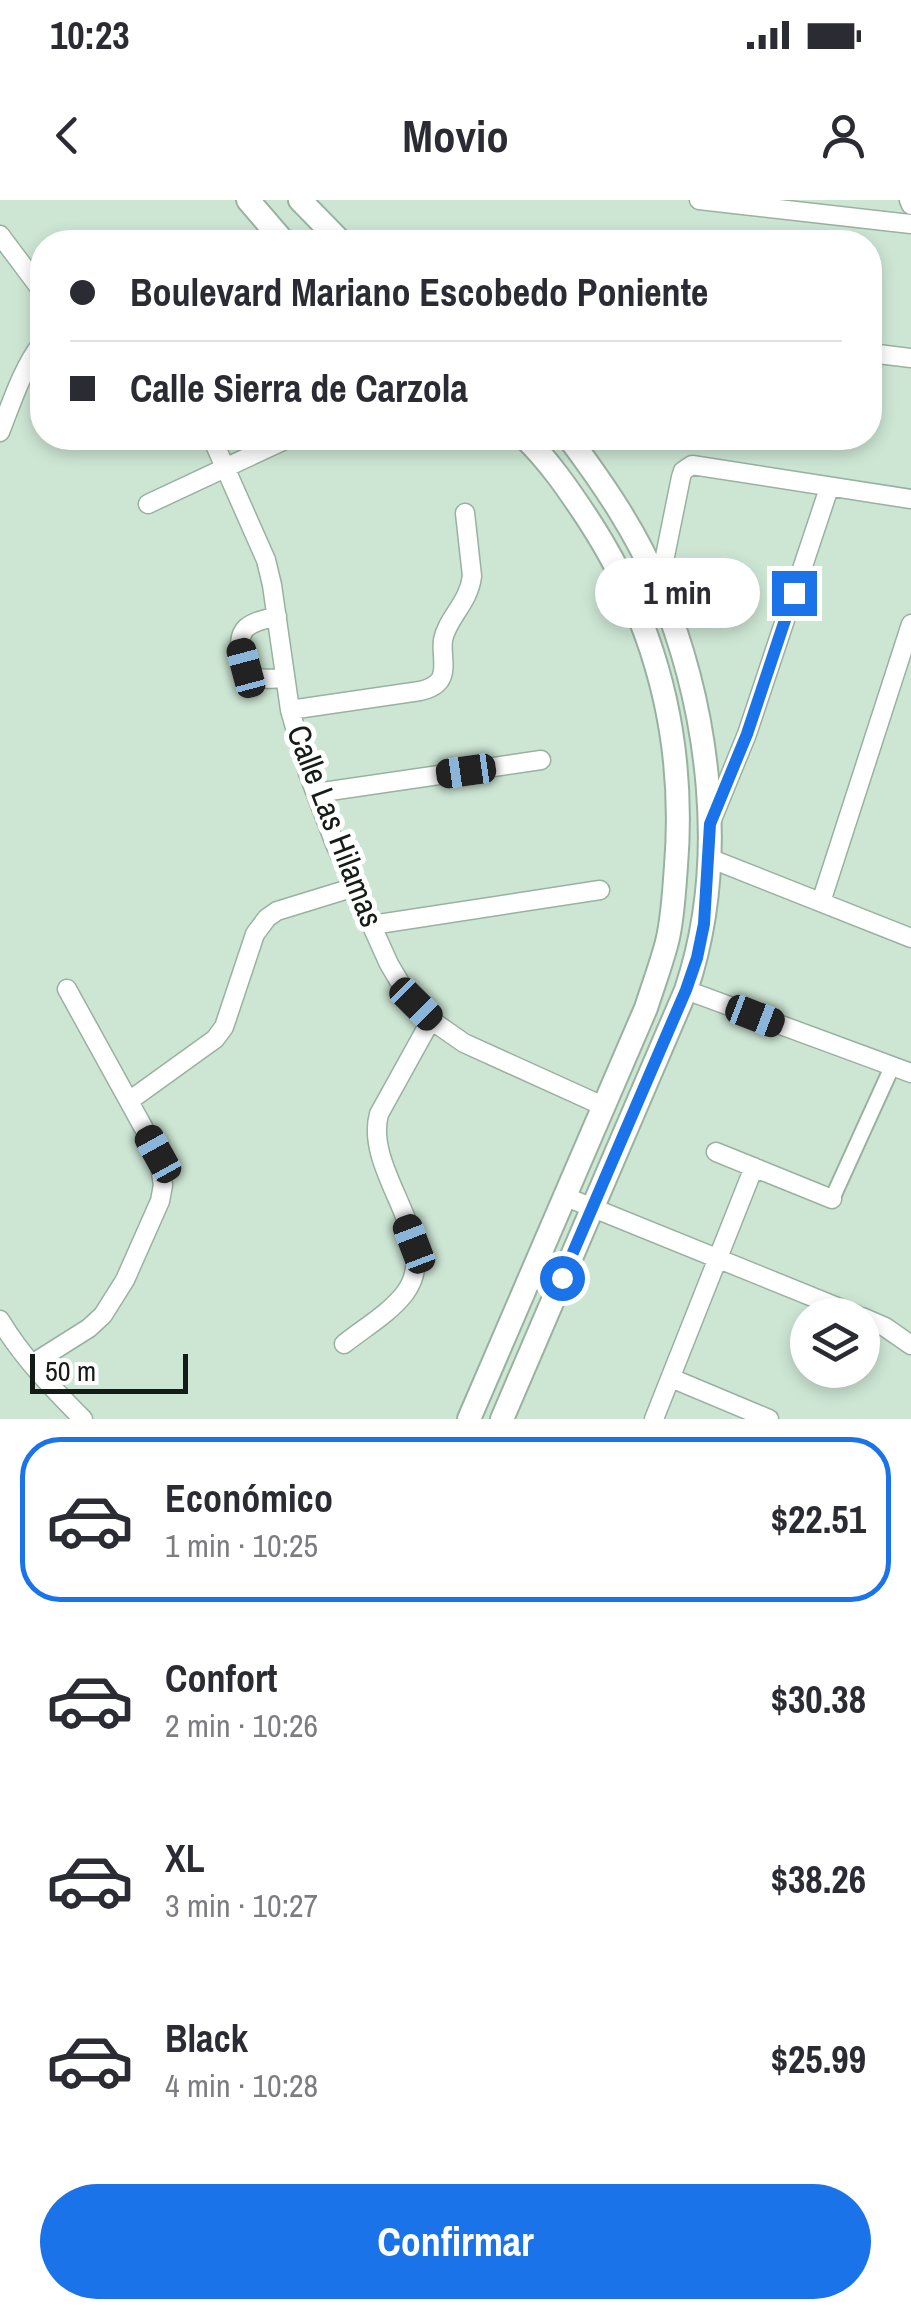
<!DOCTYPE html>
<html lang="es">
<meta charset="utf-8">
<style>
:root{--surface:#fff;--page:#f7f7f7;--text:#2b2b33;--muted:#7c7c81;--line:#e1e1e2;--accent:#1a73e8}
body{margin:0;font-family:"Archivo Narrow",sans-serif;background:var(--page);color:var(--text);height:100vh;display:flex;flex-direction:column;font-size:38px;white-space:nowrap}
*{box-sizing:border-box;margin:0}
p{font-size:32px;color:var(--muted)}
.icon{flex:none;width:55px;height:55px;fill:none;stroke:currentColor;stroke-width:2;stroke-linecap:round;stroke-linejoin:round}
.map{position:relative;height:1219px;overflow:hidden}
.sheet{display:flex;flex-direction:column;background:var(--surface);flex:1}
.sheet>*{flex:none}
.top-card{position:absolute;left:30px;top:30px;width:852px;height:220px;border-radius:40px;box-shadow:0 5px 15px #0003;display:grid;align-content:center;height:220px;padding:0 40px;background:var(--surface)}
.buttons{position:absolute;left:790px;top:1098px;display:grid;gap:20px}
.buttons a{display:grid;place-items:center;width:90px;height:90px;border-radius:50%;background:var(--surface);box-shadow:0 5px 15px #0003;font-size:50px}
.scale{position:absolute;left:30px;bottom:25px;width:158px;box-sizing:border-box;padding-left:10px;border:5px solid #131c16;border-top:0;font-size:28px;line-height:35px;white-space:nowrap;color:#131c16;-webkit-text-stroke:8px #fff;paint-order:stroke}
.end{position:absolute;width:45px;height:45px;margin:-22px;border:12px solid #1a73e8;background:#fff;box-shadow:0 0 0 5px #fff}
.from{border-radius:50%}
.bubble{position:absolute;height:70px;border-radius:35px;background:var(--surface);box-shadow:0 5px 15px #0003;font-size:32px;font-weight:700;line-height:70px;text-align:center}
.car{position:absolute;width:30px;height:60px;margin:-30px -15px;border-radius:12px;box-shadow:0 0 8px 2px #0007;background:linear-gradient(#222 24%,#8ab4d8 0 40%,#222 0 76%,#8ab4d8 0 86%,#222 0)}
.top-card b{display:flex;align-items:center;gap:35px;height:95px;font-size:38px}
.top-card b+b{border-top:2px solid var(--line)}
.top-card i{width:25px;height:25px;background:var(--text)}
ul{padding:18px 0 0;list-style:none}
li{display:flex;align-items:center;gap:30px;height:165px;margin:0 20px 15px;padding:0 20px;border:5px solid transparent;border-radius:40px}
li div{flex:1}
li b{display:block;font-size:38px}
li em{font-style:normal;font-weight:700}
li.current{border-color:var(--accent)}
li>.icon{width:90px;height:90px;stroke-width:1.5}
.action{display:flex;gap:20px;margin-top:auto;padding:20px 40px}
.action a{flex:1;height:115px;border-radius:60px;background:var(--accent);color:#fff;font-size:40px;font-weight:700;line-height:115px;text-align:center}
.status{display:flex;justify-content:space-between;align-items:center;height:70px;padding:0 50px;background:var(--surface);direction:ltr}
.status svg{height:28px;fill:currentColor}
header{display:flex;justify-content:space-between;align-items:center;height:130px;padding:0 40px;background:var(--surface);font-size:45px;font-weight:700}
.map>svg:first-child{display:block}
.lines{fill:none;stroke-linecap:round;stroke-linejoin:round}
.pedestrian-casing{stroke:#99b1a0;stroke-width:18}
.minor-casing{stroke:#99b1a0;stroke-width:21}
.tertiary-casing{stroke:#99b1a0;stroke-width:26}
.pedestrian{stroke:#fff;stroke-width:14}
.minor{stroke:#fff;stroke-width:18}
.tertiary{stroke:#fff;stroke-width:22}
.route{stroke:#1a73e8;stroke-width:12}
.labels{text-anchor:middle;stroke-width:10;stroke-linejoin:round;paint-order:stroke}
.street-label{font-size:32px;fill:#131c16;stroke:#fff}
</style>
<div class="status"><b>10:23</b><svg viewBox="0 0 49 12"><path d="M0 12V9h3v3zM5 12V6h3v6zM10 12V3h3v9zM15 12V0h3v12zM26 1h20v11H26zM47 4h2v5h-2z"/></svg></div>
<header><svg class="icon" aria-label="back" viewBox="0 0 24 24"><path d="M15 5l-7 7 7 7"/></svg>Movio<svg class="icon" aria-label="person" viewBox="0 0 24 24"><circle cx="12" cy="8" r="4"/><path d="M4 21q1-7 8-7t8 7"/></svg></header>
<div class="map">
<svg width="911" height="1219" viewBox="0 0 911 1219">
<rect width="100%" height="100%" fill="#cde6d4"/>
<g class="lines">
<defs>
<path id="pedestrian" d="M832,999L892,867"/>
<path id="minor" d="M699,0L911,24
M909,0L911,5
M0,35L42,91
M870,153L911,158
M0,232C12,202 22,169 42,143
M212,238L266,360L272,385L290,510L308,573L335,644L389,764L402,786L431,820L464,843L603,906
M148,304L289,238
M659,386L681,277L683,271L692,265L911,299
M277,416C267,419 254,421 246,428C233,441 243,473 259,478C266,480 277,478 284,478
M290,510L420,491C428,489 435,487 440,480C447,469 441,453 443,440C447,418 469,403 472,376L465,313
M316,593L541,560
M711,622L747,534L829,288
M709,658L911,738
M821,702L911,424
M372,725L600,690
M686,790L911,873
M129,901L215,839L224,827L255,734L267,718L277,711L355,687
M716,952L832,999
M566,997L857,1115
M862,1117L885,1127L911,1145
M0,1120C22,1157 53,1189 83,1219
M344,1144C364,1128 390,1113 405,1093C444,1041 363,972 379,914L431,820
M32,1164L89,1128L103,1115L125,1080L160,1001L163,985L158,954L67,789
M671,1178L769,1219
M654,1219L754,967"/>
<path id="tertiary" d="M248,0L284,42
M300,0L341,42
M469,1219L646,808C653,786 661,765 667,742C673,718 674,691 676,666C686,540 656,422 586,316C568,289 549,261 525,238
M502,1219L686,790C729,662 710,510 659,387C637,333 604,285 569,238"/>
</defs>
<use href="#pedestrian" class="pedestrian-casing"/>
<use href="#minor" class="minor-casing"/>
<use href="#tertiary" class="tertiary-casing"/>
<use href="#pedestrian" class="pedestrian"/>
<use href="#minor" class="minor"/>
<use href="#tertiary" class="tertiary"/>
</g>
<g class="lines">
<path class="route" d="M562,1078L686,790L697,758L704,724L710,624L747,534L794,393"/>
</g>
<g class="labels">
<g class="street-label">
<text transform="translate(335 626) rotate(69)" y="11">Calle Las Hilamas</text>
</g>
</g>
</svg>
<div class="buttons">
<a><svg class="icon" aria-label="layers" viewBox="0 0 24 24"><path d="M12 4l9 5-9 5-9-5zM3 14l9 5 9-5"/></svg></a>
</div>
<div class="scale">50 m</div>
<i class="end from" style="left:562px;top:1078px"></i>
<i class="end" style="left:794px;top:393px"></i>
<div class="bubble" style="left:595px;top:358px;width:165px">1 min</div>
<i class="car" style="left:246px;top:468px;rotate:345deg"></i>
<i class="car" style="left:466px;top:571px;rotate:262deg"></i>
<i class="car" style="left:416px;top:804px;rotate:135deg"></i>
<i class="car" style="left:755px;top:816px;rotate:111deg"></i>
<i class="car" style="left:158px;top:954px;rotate:331deg"></i>
<i class="car" style="left:414px;top:1044px;rotate:339deg"></i>
<div class="top-card">
<b><i class="from"></i>Boulevard Mariano Escobedo Poniente</b>
<b><i></i>Calle Sierra de Carzola</b>
</div>
</div>
<section class="sheet">
<ul>
<li class="current"><svg class="icon" aria-label="car" viewBox="0 0 24 24"><path d="M5 17H2v-5l4-1 3-4h7l3 4 3 1v5h-3M9 17h6M6 11h13"/><circle cx="7" cy="17" r="2"/><circle cx="17" cy="17" r="2"/></svg><div><b>Económico</b><p>1 min · 10:25</p></div><em>$22.51</em></li>
<li><svg class="icon" aria-label="car" viewBox="0 0 24 24"><path d="M5 17H2v-5l4-1 3-4h7l3 4 3 1v5h-3M9 17h6M6 11h13"/><circle cx="7" cy="17" r="2"/><circle cx="17" cy="17" r="2"/></svg><div><b>Confort</b><p>2 min · 10:26</p></div><em>$30.38</em></li>
<li><svg class="icon" aria-label="car" viewBox="0 0 24 24"><path d="M5 17H2v-5l4-1 3-4h7l3 4 3 1v5h-3M9 17h6M6 11h13"/><circle cx="7" cy="17" r="2"/><circle cx="17" cy="17" r="2"/></svg><div><b>XL</b><p>3 min · 10:27</p></div><em>$38.26</em></li>
<li><svg class="icon" aria-label="car" viewBox="0 0 24 24"><path d="M5 17H2v-5l4-1 3-4h7l3 4 3 1v5h-3M9 17h6M6 11h13"/><circle cx="7" cy="17" r="2"/><circle cx="17" cy="17" r="2"/></svg><div><b>Black</b><p>4 min · 10:28</p></div><em>$25.99</em></li>
</ul>
<div class="action"><a>Confirmar</a></div>
</section>
